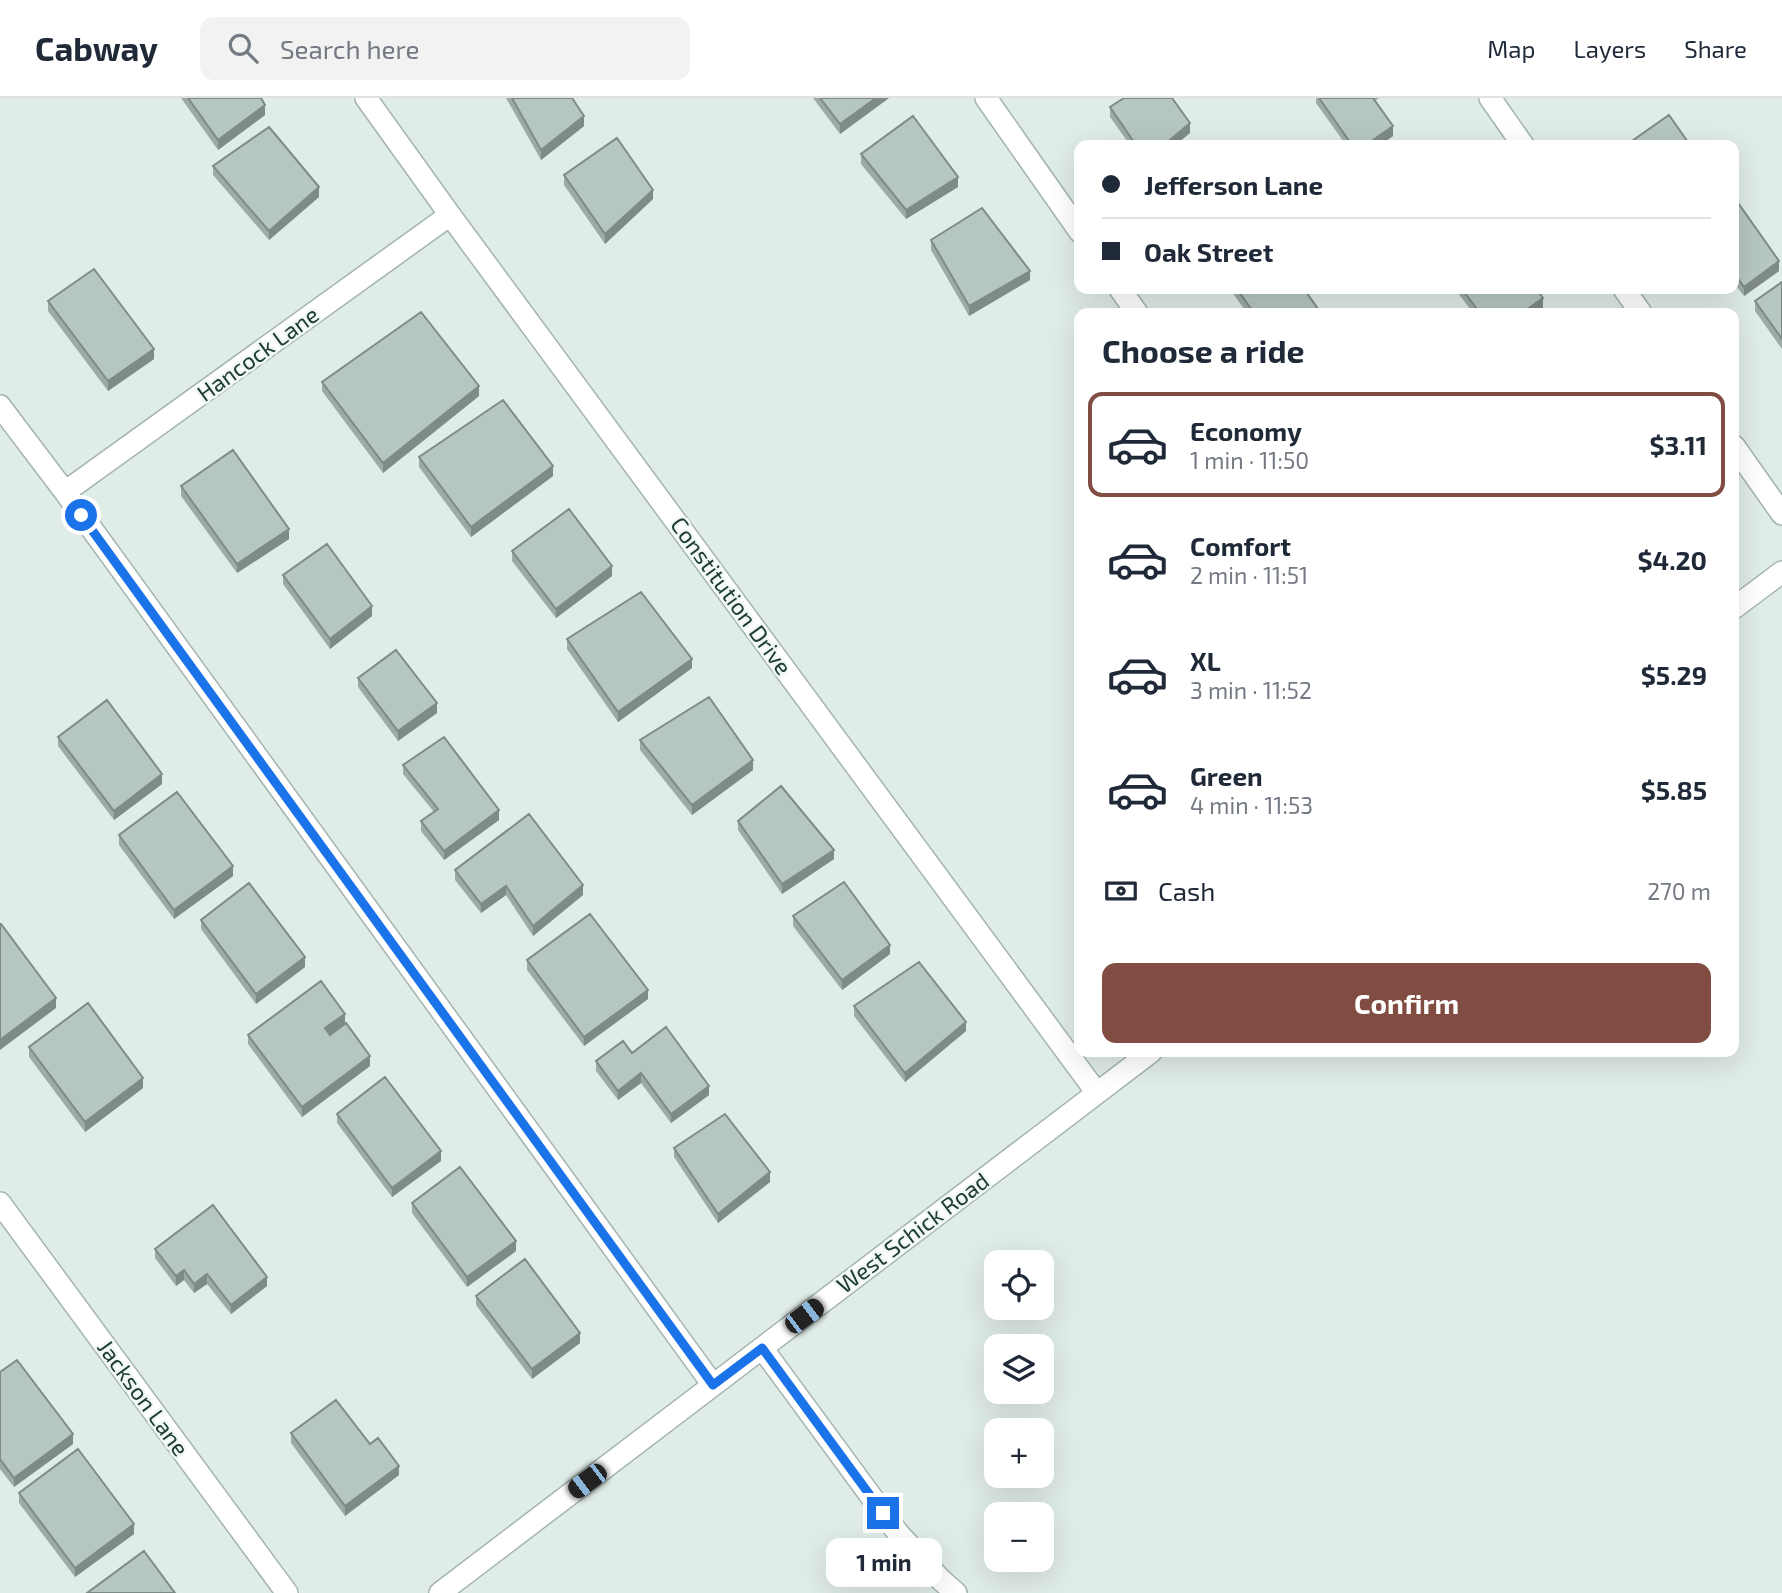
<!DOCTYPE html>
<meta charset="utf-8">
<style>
:root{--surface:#fff;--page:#f2f2f3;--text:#1f2937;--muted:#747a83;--line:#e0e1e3;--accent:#814d43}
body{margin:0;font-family:"Exo 2",sans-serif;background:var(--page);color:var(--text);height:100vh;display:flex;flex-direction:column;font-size:26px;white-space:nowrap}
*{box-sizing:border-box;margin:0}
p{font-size:23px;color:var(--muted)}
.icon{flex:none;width:38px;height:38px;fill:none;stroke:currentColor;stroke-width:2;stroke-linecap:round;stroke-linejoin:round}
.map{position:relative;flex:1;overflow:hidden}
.sheet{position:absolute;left:1074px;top:210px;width:665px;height:749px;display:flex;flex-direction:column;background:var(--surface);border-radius:14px;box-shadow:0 7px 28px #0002}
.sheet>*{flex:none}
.banner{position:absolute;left:1074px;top:42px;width:665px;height:154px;border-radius:14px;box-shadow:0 7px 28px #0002;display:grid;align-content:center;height:154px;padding:0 28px;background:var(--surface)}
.fabs{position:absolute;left:984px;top:1152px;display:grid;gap:14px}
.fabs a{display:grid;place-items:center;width:70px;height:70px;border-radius:14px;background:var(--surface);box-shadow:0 7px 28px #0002;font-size:35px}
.end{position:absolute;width:32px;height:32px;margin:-16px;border:9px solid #1a73e8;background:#fff;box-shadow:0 0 0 4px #fff}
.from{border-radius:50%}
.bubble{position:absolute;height:49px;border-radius:14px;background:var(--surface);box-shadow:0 7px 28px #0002;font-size:23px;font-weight:700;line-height:49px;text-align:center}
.car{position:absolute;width:21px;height:42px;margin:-21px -10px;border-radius:9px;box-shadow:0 0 5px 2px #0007;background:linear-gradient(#222 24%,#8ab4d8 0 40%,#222 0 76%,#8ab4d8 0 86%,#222 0)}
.banner b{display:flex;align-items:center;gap:24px;height:66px;font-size:26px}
.banner b+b{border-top:2px solid var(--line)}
.banner i{width:18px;height:18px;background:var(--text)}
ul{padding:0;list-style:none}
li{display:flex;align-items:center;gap:21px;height:105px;margin:0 14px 10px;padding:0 14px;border:4px solid transparent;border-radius:14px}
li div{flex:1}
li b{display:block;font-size:26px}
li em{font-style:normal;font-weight:700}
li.on{border-color:var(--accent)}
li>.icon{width:63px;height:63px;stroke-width:1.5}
h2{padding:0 28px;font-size:32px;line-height:84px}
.pay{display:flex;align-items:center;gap:18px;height:77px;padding:0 28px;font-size:26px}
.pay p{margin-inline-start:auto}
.primary-button{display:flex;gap:14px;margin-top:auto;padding:14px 28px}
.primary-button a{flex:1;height:80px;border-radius:14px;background:var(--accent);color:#fff;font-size:28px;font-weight:700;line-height:80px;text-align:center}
header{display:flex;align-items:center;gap:42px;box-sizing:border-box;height:98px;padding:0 35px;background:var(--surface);border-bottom:2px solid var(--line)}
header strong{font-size:33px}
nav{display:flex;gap:38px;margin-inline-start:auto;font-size:24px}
.search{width:490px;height:63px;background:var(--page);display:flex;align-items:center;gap:18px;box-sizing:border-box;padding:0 24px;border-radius:14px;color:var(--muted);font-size:26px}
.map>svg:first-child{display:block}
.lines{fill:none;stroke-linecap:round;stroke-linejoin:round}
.minor-casing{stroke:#a3b4ae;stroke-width:24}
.minor{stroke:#fff;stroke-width:21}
.wall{fill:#9daba5}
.shaded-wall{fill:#7f8b86}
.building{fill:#b6c7c0;stroke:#7f8b86;stroke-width:2}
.route{stroke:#1a73e8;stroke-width:9}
.labels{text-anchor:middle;stroke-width:5;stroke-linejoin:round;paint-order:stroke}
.street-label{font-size:23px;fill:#203d35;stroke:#f1f8f5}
</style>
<header>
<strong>Cabway</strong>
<div class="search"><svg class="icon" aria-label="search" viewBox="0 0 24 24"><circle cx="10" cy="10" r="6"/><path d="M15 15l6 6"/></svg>Search here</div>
<nav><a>Map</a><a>Layers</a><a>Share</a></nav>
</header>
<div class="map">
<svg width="1782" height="1495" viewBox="0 0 1782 1495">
<rect width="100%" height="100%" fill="#e0ece7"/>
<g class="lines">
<defs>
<path id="minor" d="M366,0L450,117L1097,995
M986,0L1080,134
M1490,0L1523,47
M1120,191L1137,215
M1624,191L1641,215
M0,308L65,394L713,1287
M1734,348L1782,416
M65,394L450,117
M1734,510L1782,474
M0,1105L287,1495
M762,1250L898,1435L941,1482L956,1495
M440,1495L1151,954"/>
</defs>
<use href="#minor" class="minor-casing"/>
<use href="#minor" class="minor"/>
</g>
<path class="wall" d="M181,0H261L265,17L218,52Z
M506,0H572L584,28L541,62Z
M813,0H889L840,36Z
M1316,0H1379L1375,3L1393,38L1380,47H1346L1316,5Z
M1110,9L1190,35L1175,47H1130L1110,19Z
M861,56L958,89L906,121L861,66Z
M213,68L319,99L269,142L213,77Z
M564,77L653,101L605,146L564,87Z
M1734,104L1779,173L1744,198L1734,185Z
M931,142L1030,182L969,218L931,152Z
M1782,184V251L1755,213V203Z
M1234,191H1304L1318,215H1247L1234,197Z
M1455,191H1536L1543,210L1536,215H1473Z
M48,203L154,261L108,293L48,213Z
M322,284L479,298L383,375L322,293Z
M419,359L553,378L471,439L419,369Z
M181,388L289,441L237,475L181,398Z
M512,453L612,478L556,520L512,463Z
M283,477L372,518L330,551L283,486Z
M567,541L692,570L618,624L567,551Z
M358,580L437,615L398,643L358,589Z
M58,639L162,686L114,722L58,648Z
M640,642L753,672L692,717L640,652Z
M403,667L499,722L444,762L421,733V723L434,714L403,676Z
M738,723L834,761L782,796L738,732Z
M119,737L233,778L174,821L119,747Z
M455,772L583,797L533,838L506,797L481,815L455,782Z
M793,818L890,856L842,892L793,828Z
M201,822L305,869L256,906L201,831Z
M527,862L648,901L584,948L527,872Z
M854,908L966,933L905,984L854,918Z
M345,925L330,936L370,968L302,1019L248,946V937Z
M29,949L143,990L85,1034L29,959Z
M632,955L709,997L671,1025L641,985L618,1002L596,973V963Z
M337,1016L441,1063L392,1099L337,1025Z
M674,1050L770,1084L718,1125L674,1059Z
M412,1105L516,1153L467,1189L412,1115Z
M155,1151L267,1188L231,1216L207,1186L194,1195L184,1182L176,1188L155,1160Z
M476,1198L580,1245L532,1281L476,1207Z
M0,1274L73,1346L14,1389L0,1371Z
M291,1335L370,1346L399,1377L345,1418L291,1345Z
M19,1395L134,1436L75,1479L19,1405Z"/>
<path class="shaded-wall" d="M876,0H889L840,36V26Z
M265,7V17L218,52V42Z
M584,18V28L541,62V52Z
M1190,25V35L1175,47H1164Z
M1393,28V38L1380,47H1366Z
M958,79V89L906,121V112Z
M319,89V99L269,142V133Z
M653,92V101L605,146V136Z
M1779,163V173L1744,198V189Z
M1030,173V182L969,218V208Z
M1543,200V210L1536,215H1522Z
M154,251V261L108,293V283Z
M479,288V298L383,375V365Z
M553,368V378L471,439V429Z
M289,431V441L237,475V466Z
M612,468V478L556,520V511Z
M372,508V518L330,551V541Z
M692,561V570L618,624V614Z
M437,605V615L398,643V633Z
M753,662V672L692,717V707Z
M162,676V686L114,722V713Z
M499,712V722L444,762V753Z
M834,752V761L782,796V786Z
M233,768V778L174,821V812Z
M583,787V797L533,838V828Z
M506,788V797L481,815V806Z
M890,847V856L842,892V882Z
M305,859V869L256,906V896Z
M648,892V901L584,948V939Z
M56,900V910L0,952V942Z
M345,916V925L325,940V930Z
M966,924V933L905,984V975Z
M370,958V968L302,1019V1009Z
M641,975V985L618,1002V993Z
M143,980V990L85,1034V1024Z
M709,988V997L671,1025V1016Z
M441,1053V1063L392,1099V1090Z
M770,1074V1084L718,1125V1116Z
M516,1143V1153L467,1189V1179Z
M184,1172V1182L176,1188V1178Z
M207,1176V1186L194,1195V1186Z
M267,1179V1188L231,1216V1207Z
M580,1235V1245L532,1281V1271Z
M73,1336V1346L14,1389V1380Z
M399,1368V1377L345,1418V1408Z
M134,1426V1436L75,1479V1470Z"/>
<path class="building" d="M188,0H261L265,7L218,42Z
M512,0H572L584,18L541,52Z
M820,0H876L840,26Z
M1124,0H1172L1190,25L1164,47H1136L1110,9Z
M1319,0H1373L1393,28L1366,47H1352Z
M1669,17L1690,47H1635L1632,43Z
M913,18L958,79L906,112L861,56Z
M269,29L319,89L269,133L213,68Z
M617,40L653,92L605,136L564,77Z
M1440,43L1443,47H1434Z
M1736,102L1779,163L1744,189L1734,175V104Z
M982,110L1030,173L969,208L931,142Z
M94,171L154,251L108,283L48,203Z
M1782,184V241L1755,203Z
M1237,191H1304L1318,211L1312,215H1254Z
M1462,191H1536L1543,200L1522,215H1480Z
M421,214L479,288L383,365L322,284Z
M503,302L553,368L471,429L419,359Z
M233,352L289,431L237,466L181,388Z
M569,411L612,468L556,511L512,453Z
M327,446L372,508L330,541L283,477Z
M641,494L692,561L618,614L567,541Z
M396,552L437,605L398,633L358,580Z
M709,599L753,662L692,707L640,642Z
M107,602L162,676L114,713L58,639Z
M444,639L499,712L444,753L421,723L438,711L403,667Z
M781,688L834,752L782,786L738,723Z
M177,694L233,768L174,812L119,737Z
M529,716L583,787L533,828L506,788L481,806L455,772Z
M844,784L890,847L842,882L793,818Z
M249,785L305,859L256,896L201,822Z
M590,816L648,892L584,939L527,862Z
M0,826H1L56,900L0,942Z
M919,864L966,924L905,975L854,908Z
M321,883L345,916L325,930L330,937L346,925L370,958L302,1009L248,937Z
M88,905L143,980L85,1024L29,949Z
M666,929L709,988L671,1016L641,975L618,993L596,963L623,943L632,955Z
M385,979L441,1053L392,1090L337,1016Z
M725,1016L770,1074L718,1116L674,1050Z
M460,1069L516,1143L467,1179L412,1105Z
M213,1107L267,1179L231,1207L207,1176L194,1186L184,1172L176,1178L155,1151Z
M525,1161L580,1235L532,1271L476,1198Z
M17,1262L73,1336L14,1380L0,1361V1274Z
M336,1302L370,1346L378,1340L399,1368L345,1408L291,1335Z
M78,1351L134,1426L75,1470L19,1395Z
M144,1453L175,1495H87Z"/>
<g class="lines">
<path class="route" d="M81,417L713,1287L762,1250L883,1415"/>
</g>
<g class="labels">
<g class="street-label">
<text transform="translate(258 256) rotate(-36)" y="8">Hancock Lane</text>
<text transform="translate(731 498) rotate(54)" y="8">Constitution Drive</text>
<text transform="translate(913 1135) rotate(-37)" y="8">West Schick Road</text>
<text transform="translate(143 1300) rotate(54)" y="8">Jackson Lane</text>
</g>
</g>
</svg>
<div class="fabs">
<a><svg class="icon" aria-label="locate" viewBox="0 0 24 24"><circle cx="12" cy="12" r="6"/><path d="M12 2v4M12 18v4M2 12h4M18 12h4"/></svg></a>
<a><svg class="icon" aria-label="layers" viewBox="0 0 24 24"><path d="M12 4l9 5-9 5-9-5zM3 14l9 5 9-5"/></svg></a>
<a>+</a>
<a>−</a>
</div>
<i class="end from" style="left:81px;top:417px"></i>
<i class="end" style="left:883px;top:1415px"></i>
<div class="bubble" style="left:826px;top:1440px;width:116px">1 min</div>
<i class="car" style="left:804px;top:1218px;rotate:53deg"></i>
<i class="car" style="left:587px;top:1383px;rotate:233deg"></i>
<div class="banner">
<b><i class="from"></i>Jefferson Lane</b>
<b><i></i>Oak Street</b>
</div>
<section class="sheet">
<h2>Choose a ride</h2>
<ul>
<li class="on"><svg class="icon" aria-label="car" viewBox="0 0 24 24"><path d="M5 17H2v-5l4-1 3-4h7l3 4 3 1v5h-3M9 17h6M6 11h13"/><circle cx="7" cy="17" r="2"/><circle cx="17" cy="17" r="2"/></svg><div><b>Economy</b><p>1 min · 11:50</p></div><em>$3.11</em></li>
<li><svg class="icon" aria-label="car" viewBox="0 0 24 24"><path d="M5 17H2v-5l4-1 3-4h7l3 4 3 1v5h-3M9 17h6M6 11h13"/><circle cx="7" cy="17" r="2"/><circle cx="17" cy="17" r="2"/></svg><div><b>Comfort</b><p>2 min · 11:51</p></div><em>$4.20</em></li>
<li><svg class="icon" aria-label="car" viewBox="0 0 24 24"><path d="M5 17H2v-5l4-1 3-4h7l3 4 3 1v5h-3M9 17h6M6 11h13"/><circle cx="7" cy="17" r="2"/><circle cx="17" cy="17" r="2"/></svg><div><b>XL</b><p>3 min · 11:52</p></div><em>$5.29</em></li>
<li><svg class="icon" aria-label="car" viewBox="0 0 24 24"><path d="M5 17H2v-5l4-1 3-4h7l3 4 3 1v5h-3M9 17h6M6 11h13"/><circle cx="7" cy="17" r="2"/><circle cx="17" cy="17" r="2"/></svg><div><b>Green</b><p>4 min · 11:53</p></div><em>$5.85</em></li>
</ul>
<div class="pay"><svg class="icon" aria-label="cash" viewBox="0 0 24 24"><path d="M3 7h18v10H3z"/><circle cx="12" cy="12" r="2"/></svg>Cash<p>270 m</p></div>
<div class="primary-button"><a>Confirm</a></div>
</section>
</div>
